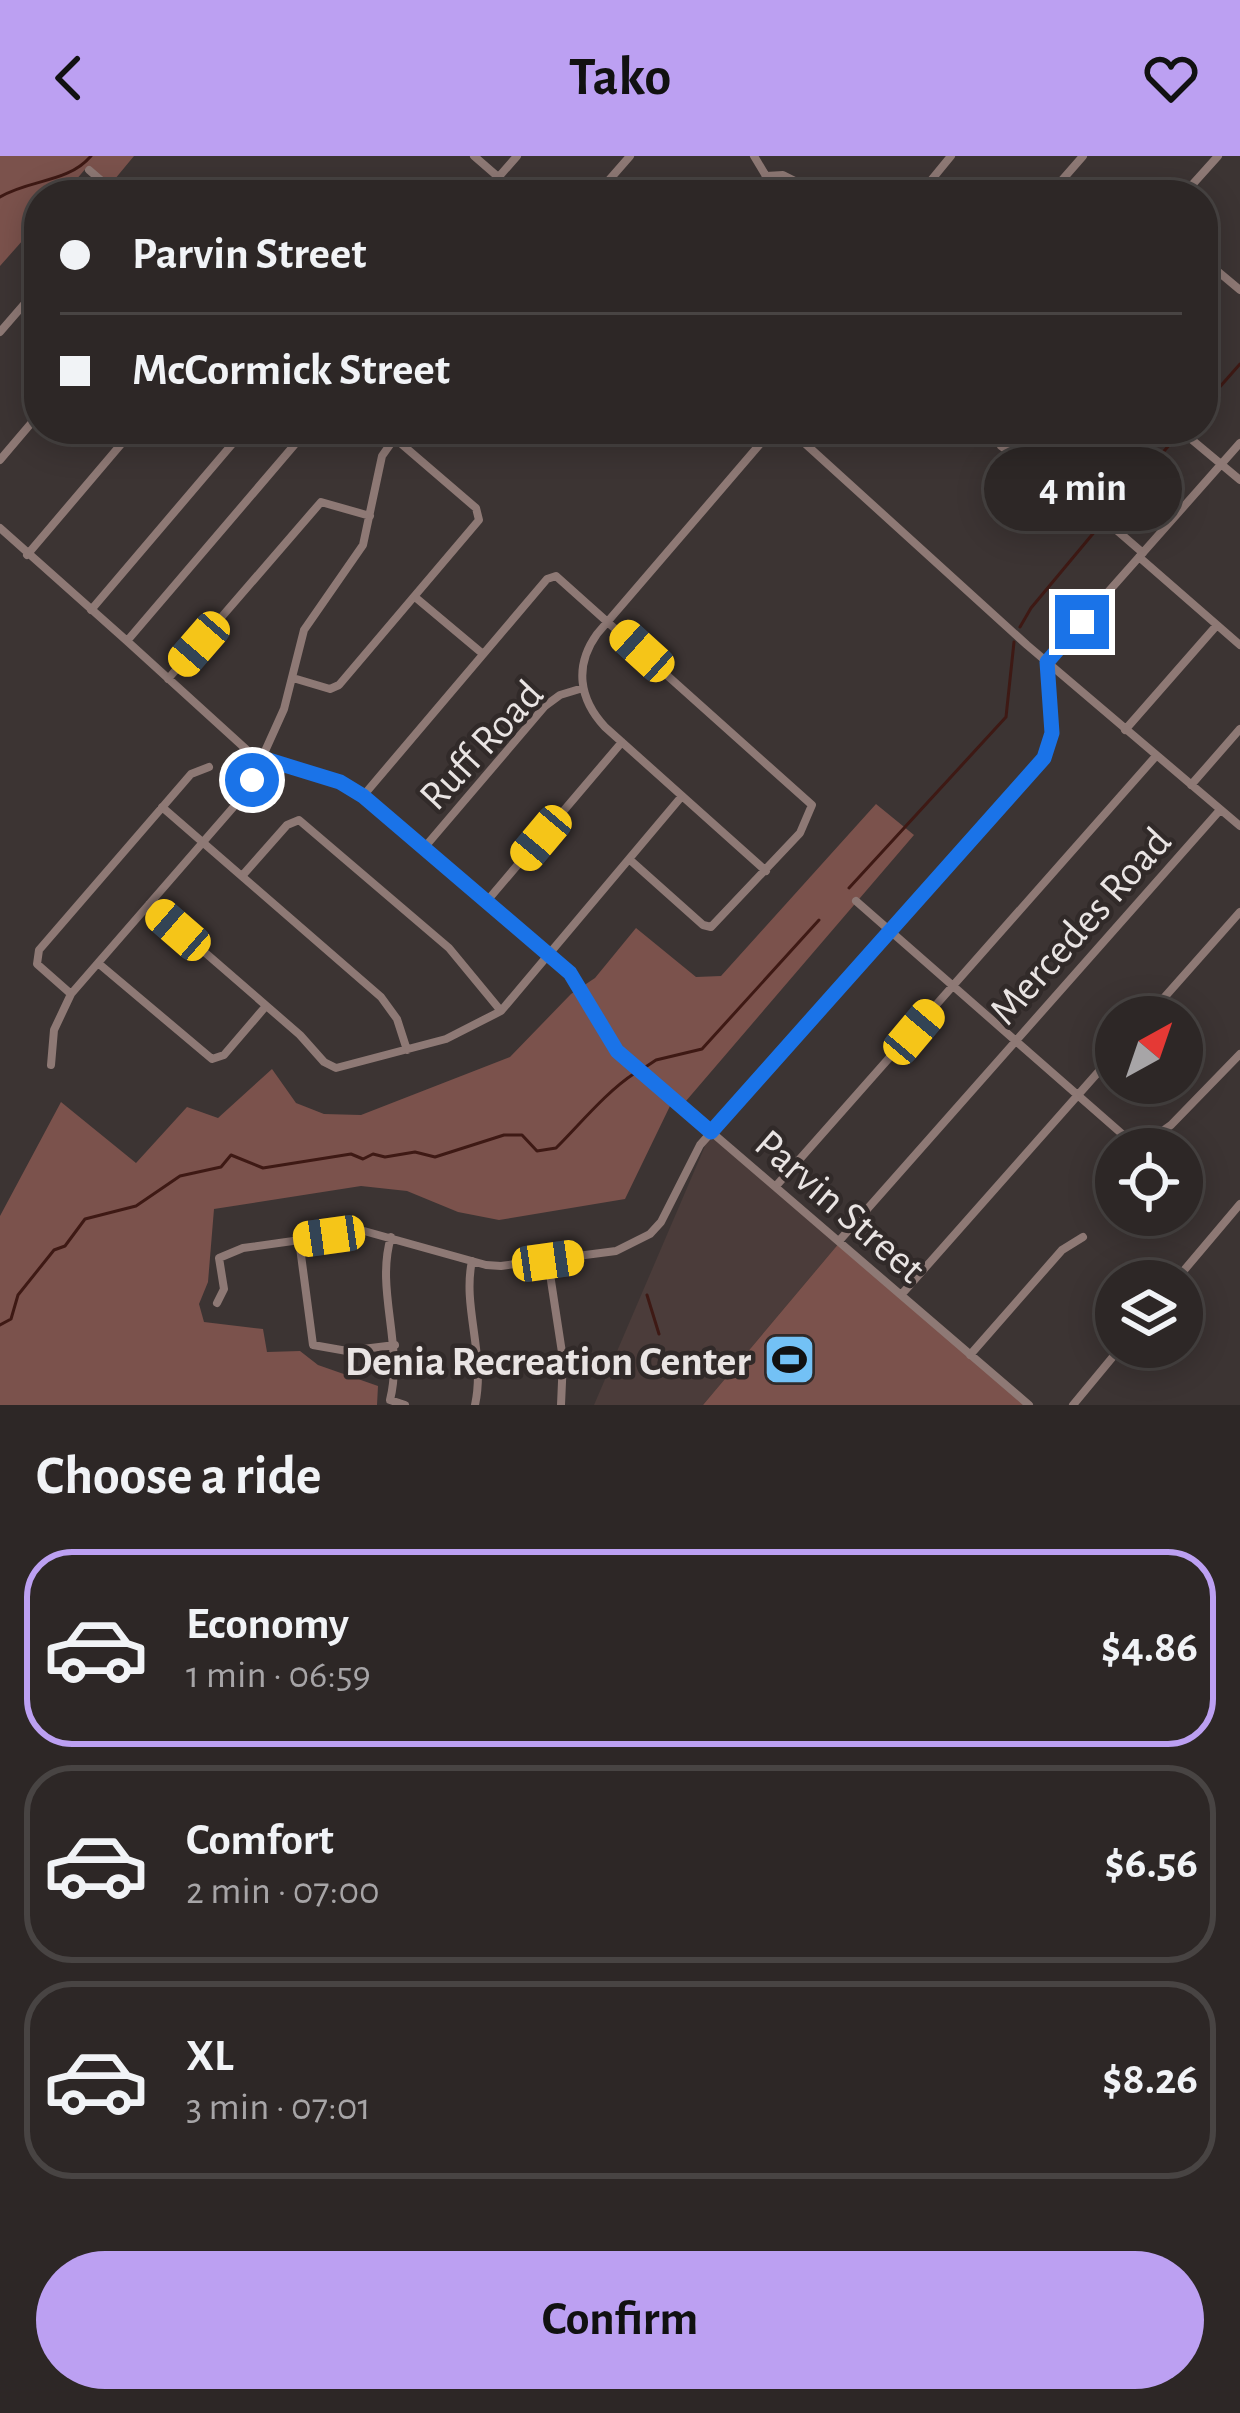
<!DOCTYPE html>
<meta charset="utf-8">
<style>
:root{--surface:#2d2726;--page:#352f2e;--text:#f1f3f6;--muted:#a7a5a7;--line:#484443;--accent:#bca0f2}
body{margin:0;font-family:"Alegreya Sans",sans-serif;background:var(--page);color:var(--text);height:100vh;display:flex;flex-direction:column;font-size:45px;white-space:nowrap}
*{box-sizing:border-box;margin:0}
p{font-size:39px;color:var(--muted)}
.icon{flex:none;width:66px;height:66px;fill:none;stroke:currentColor;stroke-width:2;stroke-linecap:round;stroke-linejoin:round}
.map{position:relative;height:1249px;overflow:hidden}
.sheet{display:flex;flex-direction:column;background:var(--surface);flex:1}
.sheet>*{flex:none}
.banner{position:absolute;left:24px;top:24px;width:1194px;height:264px;border-radius:48px;box-shadow:0 6px 30px #0003,0 0 0 3px var(--line);display:grid;align-content:center;height:264px;padding:0 36px;background:var(--surface)}
.needle{width:78px;rotate:40deg}
.fabs{position:absolute;left:1095px;top:840px;display:grid;gap:24px}
.fabs a{display:grid;place-items:center;width:108px;height:108px;border-radius:50%;background:var(--surface);box-shadow:0 6px 30px #0003,0 0 0 3px var(--line);font-size:60px}
.end{position:absolute;width:54px;height:54px;margin:-27px;border:15px solid #1a73e8;background:#fff;box-shadow:0 0 0 6px #fff}
.from{border-radius:50%}
.bubble{position:absolute;height:84px;border-radius:42px;background:var(--surface);box-shadow:0 6px 30px #0003,0 0 0 3px var(--line);font-size:39px;font-weight:600;line-height:84px;text-align:center}
.car{position:absolute;width:36px;height:72px;margin:-36px -18px;border-radius:15px;box-shadow:0 0 9px 3px #0007;background:linear-gradient(#f5c518 24%,#345 0 40%,#f5c518 0 76%,#345 0 86%,#f5c518 0)}
.banner b{display:flex;align-items:center;gap:42px;height:114px;font-size:45px}
.banner b+b{border-top:3px solid var(--line)}
.banner i{width:30px;height:30px;background:var(--text)}
ul{padding:0;list-style:none}
li{display:flex;align-items:center;gap:36px;height:198px;margin:0 24px 18px;padding:0 12px;border:6px solid var(--line);border-radius:48px}
li div{flex:1}
li b{display:block;font-size:45px}
li em{font-style:normal;font-weight:600}
li.current{border-color:var(--accent)}
li>.icon{width:108px;height:108px;stroke-width:1.5}
h2{padding:0 36px;font-size:54px;line-height:144px}
.cta{display:flex;gap:24px;margin-top:auto;padding:24px 36px}
.cta a{flex:1;height:138px;border-radius:72px;background:var(--accent);color:#111;font-size:48px;font-weight:600;line-height:138px;text-align:center}
header{display:flex;justify-content:space-between;align-items:center;height:156px;padding:0 36px;background:var(--accent);color:#111;font-size:54px;font-weight:600}
.map>svg:first-child{display:block}
.built{fill:#4b3c3a}
.green{fill:#7b524c}
.lines{fill:none;stroke-linecap:round;stroke-linejoin:round}
.stream{stroke:#3e1914;stroke-width:3}
.minor{stroke:#8e7975;stroke-width:8}
.route{stroke:#1a73e8;stroke-width:15}
.labels{text-anchor:middle;stroke-width:9;stroke-linejoin:round;paint-order:stroke}
.street-label{font-size:42px;fill:#e9e4e3;stroke:#312a29}
.poi-label{font-size:42px;font-weight:bold;fill:#e9e4e3;stroke:#312a29;text-anchor:end}
</style>
<header><svg class="icon" aria-label="back" viewBox="0 0 24 24"><path d="M15 5l-7 7 7 7"/></svg>Tako<svg class="icon" aria-label="heart" viewBox="0 0 24 24"><path d="M12 20l-8-8c-3-5 5-10 8-4 3-6 11-1 8 4z"/></svg></header>
<div class="map">
<svg width="1240" height="1249" viewBox="0 0 1240 1249">
<rect width="100%" height="100%" fill="#3c3433"/>
<path class="built" d="M711,976L840,1086L703,1249H594Z"/>
<path class="green" d="M0,0H134L110,29L87,11L63,39H39V66L0,110Z
M876,648L914,679L680,952L670,950L625,1043L499,1064L458,1056L407,1035L361,1030L214,1053L208,1126L199,1148L204,1166L263,1173L267,1196L300,1195L318,1209L378,1230L377,1249H0V1060L61,946L136,1007L187,951L218,962L272,913L296,947L324,958L361,959L510,901L571,838L595,822L636,772L696,821L721,820Z
M840,1086L1029,1249H703Z"/>
<g class="lines">
<path class="stream" d="M0,41C30,23 68,27 91,0
M1203,250L1240,208
M1109,359L1177,280
M1020,471L1031,452L1101,368
M849,732L1006,561L1014,486
M644,912L656,904L702,893L819,764
M647,1139L659,1178
M0,1169L11,1163L18,1139L54,1094L65,1090L85,1063L136,1050L180,1020L221,1011L231,999L263,1012L351,998L363,1003L373,998L385,1001L415,996L435,1001L504,979H522L537,995L556,992C580,968 607,935 635,917"/>
<path class="minor" d="M474,0L519,39
M754,0L766,20L760,39
M89,14L118,39
M766,20L783,19L795,25L787,39
M483,39L517,0
M596,39L630,0
M919,39L951,0
M1049,39L1083,0
M1183,39L1218,0
M1203,103L1240,134
M0,176L39,131
M530,273L542,277L548,273
M789,273L1027,489L1240,670
M1179,273L1240,324
M1005,274L1001,290L1015,300L1024,297L1029,288L1022,273
M1003,276L1143,397
M0,304L39,258
M0,372L127,485L308,273
M27,399L134,273
M1139,401L1240,489
M415,441L483,498
M91,454L245,273
M127,485L248,595L340,626L363,640L570,817L617,895L1029,1249
M293,522L330,533L339,529L479,364L476,352L384,273
M168,523L321,346L370,360
M1125,574L1217,469
M1191,629L1240,573
M363,640L547,423L556,420L812,649L800,677L711,771L703,769L629,703
M162,651L381,841L397,863L407,894
M424,692L545,550L560,539L583,532
M766,715L605,571C579,543 574,510 597,478L773,273
M242,720L287,669L299,664L449,792L501,855
M487,745L622,586
M856,745L1121,977L1133,993
M149,748L300,879L324,906L336,912L446,883L501,855L682,640
M98,807L212,903L224,899L266,850
M71,838L37,808L39,794L191,618L209,611
M1147,861L1240,756
M51,909L54,874L71,838L237,647L252,624L284,553L304,474L363,389L382,300L401,273
M1137,993L1171,969L1240,898
M776,1030L1156,600
M391,1081C375,1134 404,1189 390,1244L405,1249
M299,1084L313,1189L347,1195L395,1189
M839,1085L1220,654
M472,1105C462,1151 486,1199 475,1249
M548,1105L563,1203L561,1249
M1175,1125L1240,1048
M901,1139L1116,896
M217,1147L224,1133L219,1102L243,1092L364,1075L486,1109L501,1110L616,1095L650,1078L661,1066L700,989L1044,602L1052,577L1047,505L1240,287
M970,1199L1062,1094L1083,1081
M1073,1249L1121,1191"/>
</g>
<g class="lines">
<path class="route" d="M252,624L262,602L340,626L363,640L570,817L617,895L711,976L1044,602L1052,577L1047,506L1082,466"/>
</g>
<defs>
<symbol id="stadium-square" viewBox="-11 -11 22 22"><rect x="-9" y="-9" width="18" height="18" rx="4" fill="#73c1f5" stroke="#312a29"/><path d="M0-5a6.5 5 0 1 0 0 10a6.5 5 0 1 0 0-10ZM-3.5-1.8h7v3.6h-7Z" fill="#111"/></symbol>
</defs>
<g fill-rule="evenodd">
<use href="#stadium-square" x="760" y="1174" width="59" height="59"/>
</g>
<g class="labels">
<g class="street-label">
<text transform="translate(480 588) rotate(-47)" y="15">Ruff Road</text>
<text transform="translate(1079 769) rotate(-48)" y="15">Mercedes Road</text>
<text transform="translate(841 1049) rotate(41)" y="15">Parvin Street</text>
</g>
<g class="poi-label">
<text x="751" y="1219">Denia Recreation Center</text>
</g>
</g>
</svg>
<div class="fabs">
<a><svg class="needle" viewBox="-14 -14 28 28"><path d="M0-13l5 13h-10z" fill="#e53935"/><path d="M0 13l5-13h-10z" fill="#a7a5a7"/></svg></a>
<a><svg class="icon" aria-label="locate" viewBox="0 0 24 24"><circle cx="12" cy="12" r="6"/><path d="M12 2v4M12 18v4M2 12h4M18 12h4"/></svg></a>
<a><svg class="icon" aria-label="layers" viewBox="0 0 24 24"><path d="M12 4l9 5-9 5-9-5zM3 14l9 5 9-5"/></svg></a>
</div>
<i class="end from" style="left:252px;top:624px"></i>
<i class="end" style="left:1082px;top:466px"></i>
<div class="bubble" style="left:984px;top:291px;width:198px">4 min</div>
<i class="car" style="left:199px;top:488px;rotate:221deg"></i>
<i class="car" style="left:642px;top:495px;rotate:312deg"></i>
<i class="car" style="left:541px;top:682px;rotate:220deg"></i>
<i class="car" style="left:178px;top:774px;rotate:311deg"></i>
<i class="car" style="left:914px;top:876px;rotate:40deg"></i>
<i class="car" style="left:329px;top:1080px;rotate:262deg"></i>
<i class="car" style="left:548px;top:1105px;rotate:82deg"></i>
<div class="banner">
<b><i class="from"></i>Parvin Street</b>
<b><i></i>McCormick Street</b>
</div>
</div>
<section class="sheet">
<h2>Choose a ride</h2>
<ul>
<li class="current"><svg class="icon" aria-label="car" viewBox="0 0 24 24"><path d="M5 17H2v-5l4-1 3-4h7l3 4 3 1v5h-3M9 17h6M6 11h13"/><circle cx="7" cy="17" r="2"/><circle cx="17" cy="17" r="2"/></svg><div><b>Economy</b><p>1 min · 06:59</p></div><em>$4.86</em></li>
<li><svg class="icon" aria-label="car" viewBox="0 0 24 24"><path d="M5 17H2v-5l4-1 3-4h7l3 4 3 1v5h-3M9 17h6M6 11h13"/><circle cx="7" cy="17" r="2"/><circle cx="17" cy="17" r="2"/></svg><div><b>Comfort</b><p>2 min · 07:00</p></div><em>$6.56</em></li>
<li><svg class="icon" aria-label="car" viewBox="0 0 24 24"><path d="M5 17H2v-5l4-1 3-4h7l3 4 3 1v5h-3M9 17h6M6 11h13"/><circle cx="7" cy="17" r="2"/><circle cx="17" cy="17" r="2"/></svg><div><b>XL</b><p>3 min · 07:01</p></div><em>$8.26</em></li>
</ul>
<div class="cta"><a>Confirm</a></div>
</section>
